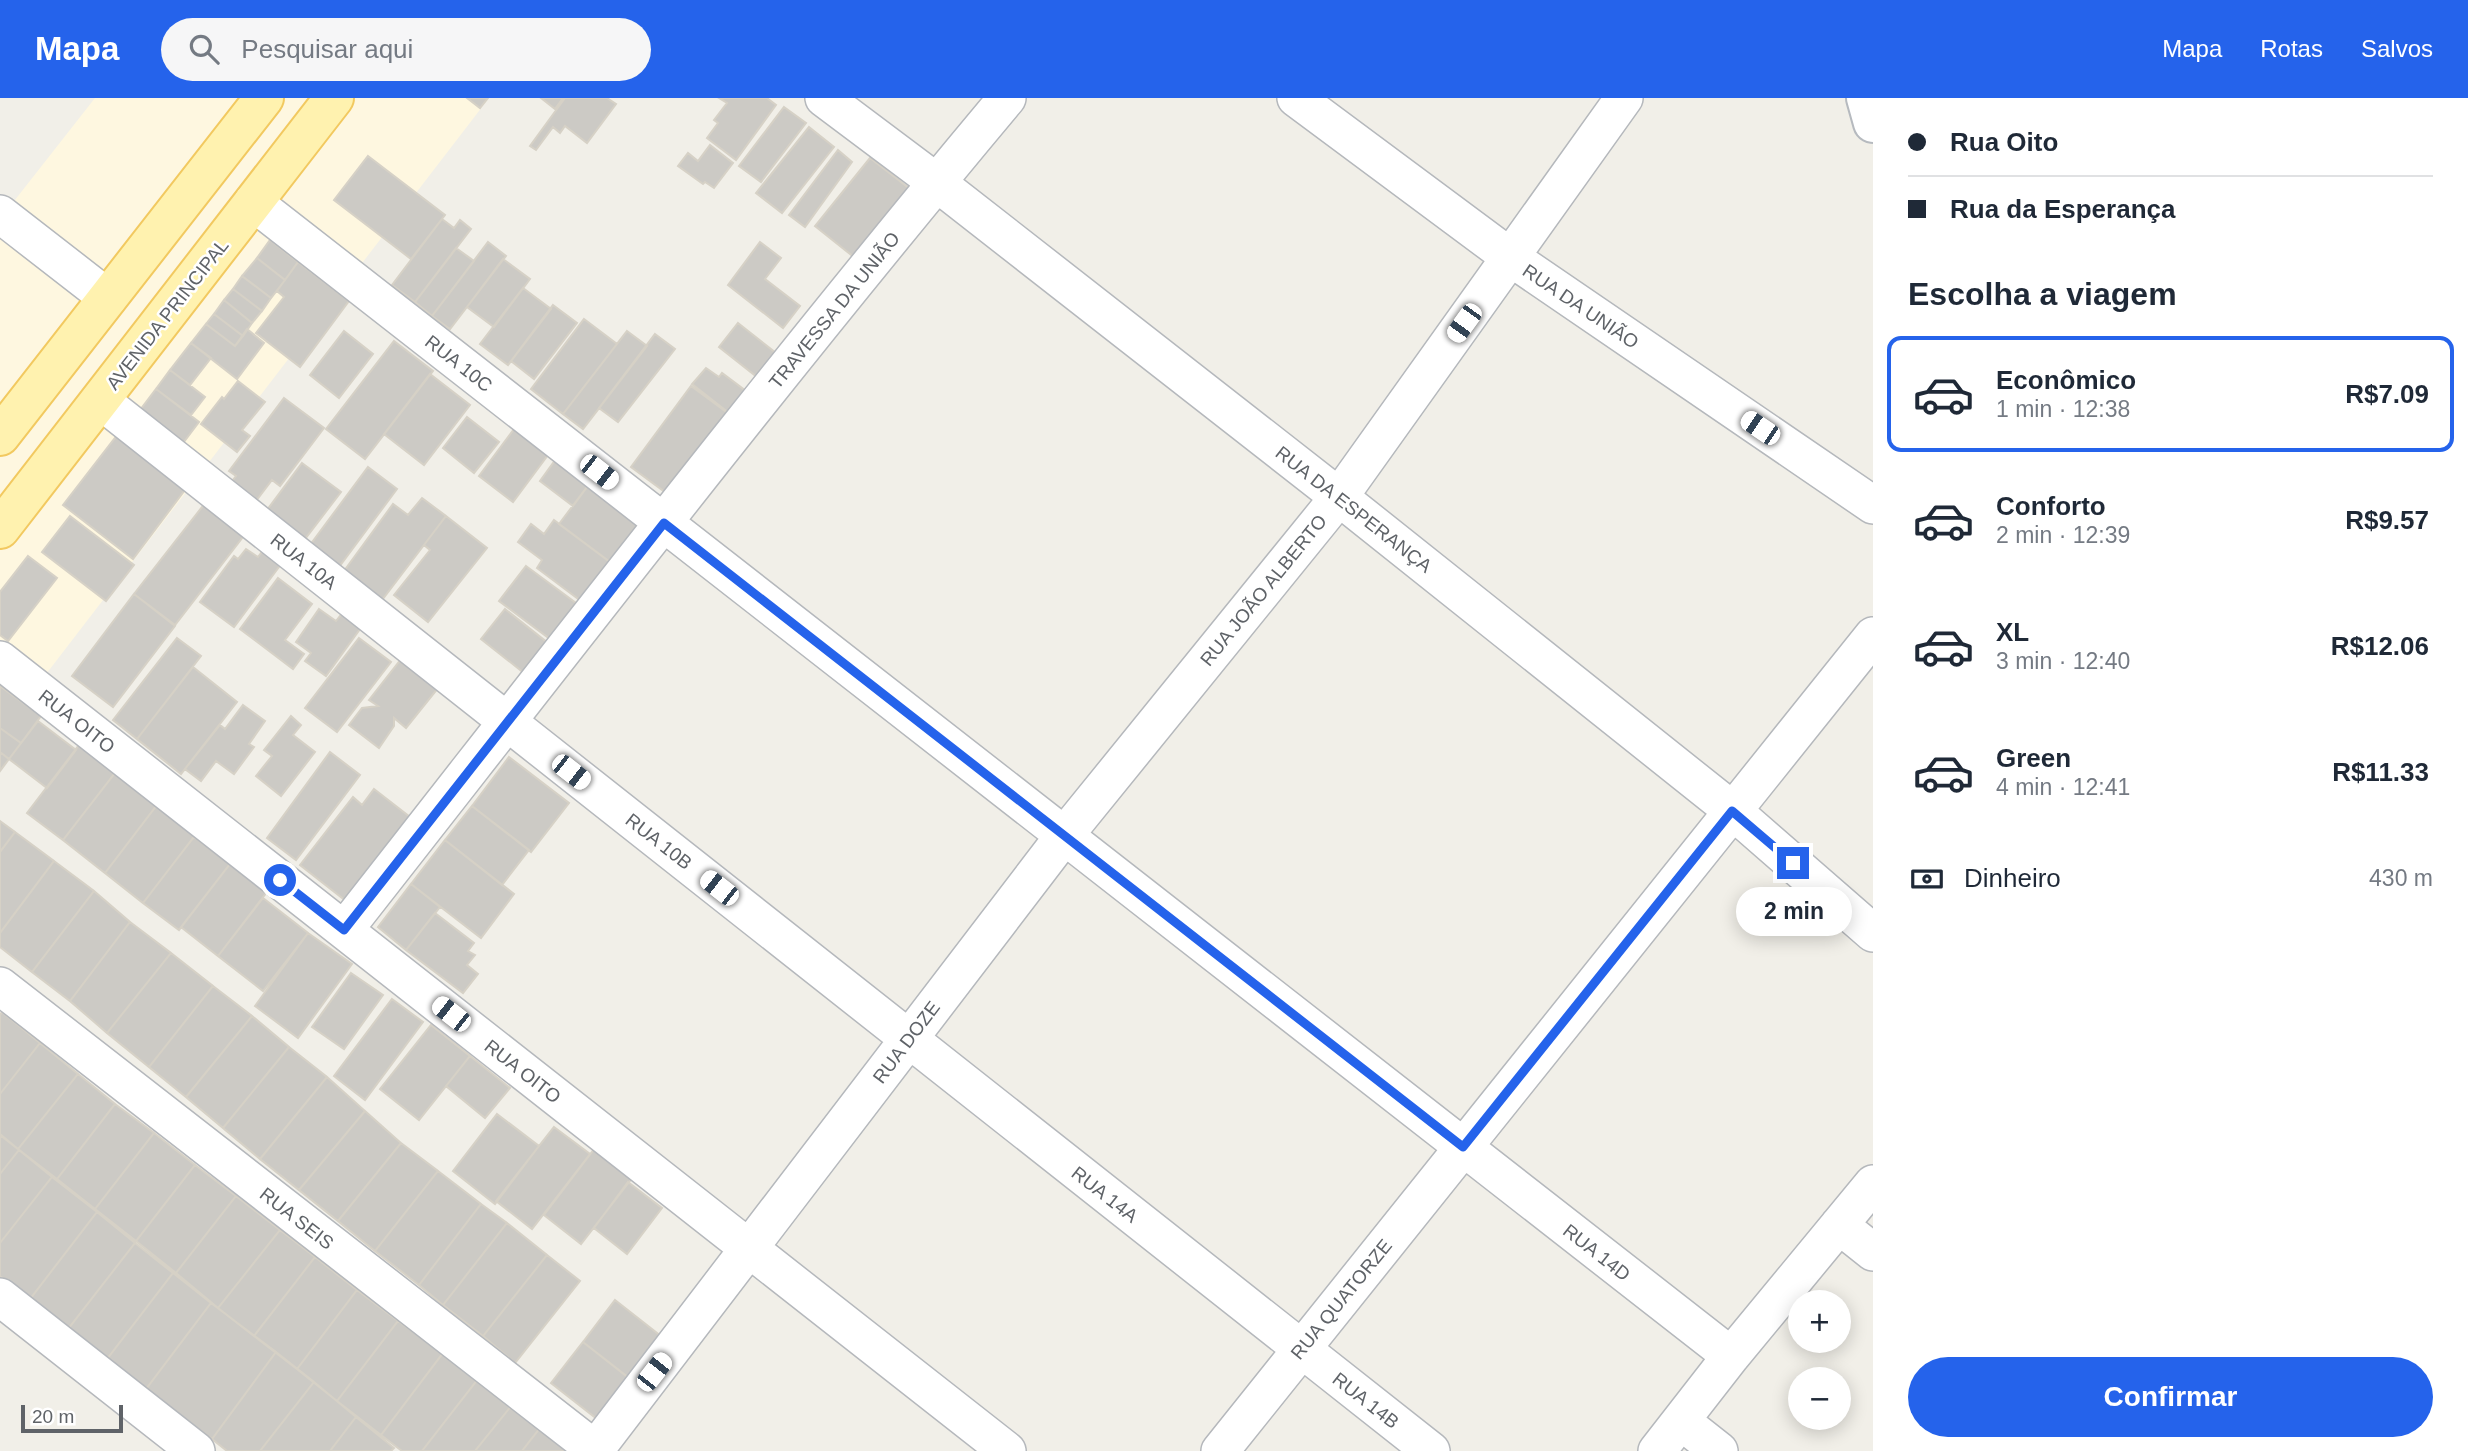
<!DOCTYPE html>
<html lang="pt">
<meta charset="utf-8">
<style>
:root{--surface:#fff;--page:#f6f6f7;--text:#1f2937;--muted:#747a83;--line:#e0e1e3;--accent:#2563eb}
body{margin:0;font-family:Arial,sans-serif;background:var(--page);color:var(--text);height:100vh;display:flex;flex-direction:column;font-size:26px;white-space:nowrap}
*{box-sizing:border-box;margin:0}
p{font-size:23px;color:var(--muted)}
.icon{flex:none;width:38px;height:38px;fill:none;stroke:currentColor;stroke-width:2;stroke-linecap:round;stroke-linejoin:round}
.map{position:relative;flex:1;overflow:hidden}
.drawer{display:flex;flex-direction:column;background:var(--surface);width:595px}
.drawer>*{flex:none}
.banner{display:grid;align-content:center;height:154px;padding:0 35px;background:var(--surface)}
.buttons{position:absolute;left:1788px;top:1192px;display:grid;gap:14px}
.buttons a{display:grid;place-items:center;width:63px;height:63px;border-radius:50%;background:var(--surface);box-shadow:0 4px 18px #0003;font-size:35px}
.scale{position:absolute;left:21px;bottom:18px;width:102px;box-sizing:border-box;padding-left:7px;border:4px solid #5f6368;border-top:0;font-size:19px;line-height:24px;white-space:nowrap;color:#5f6368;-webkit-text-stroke:5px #fff;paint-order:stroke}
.end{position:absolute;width:32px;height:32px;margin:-16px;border:9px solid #2563eb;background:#fff;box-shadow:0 0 0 4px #fff}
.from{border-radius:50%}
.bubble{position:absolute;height:49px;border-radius:24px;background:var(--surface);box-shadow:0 4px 18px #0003;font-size:23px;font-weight:700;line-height:49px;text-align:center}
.car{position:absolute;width:21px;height:42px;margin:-21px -10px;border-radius:9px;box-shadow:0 0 5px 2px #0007;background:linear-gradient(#fff 24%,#345 0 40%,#fff 0 76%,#345 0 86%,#fff 0)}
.banner b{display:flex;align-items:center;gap:24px;height:66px;font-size:26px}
.banner b+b{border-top:2px solid var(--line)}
.banner i{width:18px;height:18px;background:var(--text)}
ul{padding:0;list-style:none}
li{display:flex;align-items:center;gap:21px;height:116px;margin:0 14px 10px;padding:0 21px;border:4px solid transparent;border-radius:14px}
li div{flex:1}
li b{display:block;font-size:26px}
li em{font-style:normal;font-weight:700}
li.active{border-color:var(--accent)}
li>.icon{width:63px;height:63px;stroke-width:1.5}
h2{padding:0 35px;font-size:32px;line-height:84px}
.pay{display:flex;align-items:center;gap:18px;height:77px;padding:0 35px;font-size:26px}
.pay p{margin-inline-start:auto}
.primary-button{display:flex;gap:14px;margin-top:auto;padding:14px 35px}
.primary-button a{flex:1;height:80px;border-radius:42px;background:var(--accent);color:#fff;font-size:28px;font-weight:700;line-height:80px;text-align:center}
header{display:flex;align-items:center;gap:42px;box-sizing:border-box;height:98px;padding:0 35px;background:var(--accent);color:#fff}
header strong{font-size:33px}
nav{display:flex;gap:38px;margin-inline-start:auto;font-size:24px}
.search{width:490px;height:63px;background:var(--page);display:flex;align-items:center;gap:18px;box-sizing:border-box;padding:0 24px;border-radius:38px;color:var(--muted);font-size:26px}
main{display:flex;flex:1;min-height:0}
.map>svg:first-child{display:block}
.commercial{fill:#fef7e0}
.building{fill:#cccac5;stroke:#d6d1c6;stroke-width:2}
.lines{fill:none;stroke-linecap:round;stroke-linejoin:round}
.street-casing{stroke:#b5b8bc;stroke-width:40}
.secondary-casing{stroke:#b6babf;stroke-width:42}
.primary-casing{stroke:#f2c960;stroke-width:42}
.street{stroke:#fff;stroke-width:37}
.secondary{stroke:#fff;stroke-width:38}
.primary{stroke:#fff2af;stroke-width:38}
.route{stroke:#2563eb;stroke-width:9}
.labels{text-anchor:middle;stroke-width:5;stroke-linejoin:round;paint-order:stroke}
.street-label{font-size:19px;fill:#5f6368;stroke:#fff}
</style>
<header>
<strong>Mapa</strong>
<div class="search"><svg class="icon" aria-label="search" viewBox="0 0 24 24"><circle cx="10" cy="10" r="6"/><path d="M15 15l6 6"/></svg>Pesquisar aqui</div>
<nav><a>Mapa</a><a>Rotas</a><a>Salvos</a></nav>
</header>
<main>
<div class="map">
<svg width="1873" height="1353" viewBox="0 0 1873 1353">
<rect width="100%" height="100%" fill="#f1efe8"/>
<path class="commercial" d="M95,0H489L0,636V121Z"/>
<path class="building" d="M467,0H488L480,10Z
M541,0H563L555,11Z
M565,0H607L616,6L587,45L565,28L560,35L553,29L536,52L530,48Z
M719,0H767L776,7L736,62L707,40L718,25L714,22L727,5Z
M784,9L806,25L761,84L739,68Z
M809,29L834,49L782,115L756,95Z
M710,47L733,65L714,90L705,84L703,86L678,68L688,55L698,63Z
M838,52L852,64L805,129L789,117Z
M368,58L445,117L411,161L334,102Z
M870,60L910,91L855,160L815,128Z
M442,121L454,130L460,122L471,131L415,204L392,187Z
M270,142L298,164L285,182L257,160Z
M488,144L506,158L450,231L432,218Z
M760,144L781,160L765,181L800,208L783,230L728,187Z
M456,150L474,163L432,218L415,204Z
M257,160L285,182L271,200L242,178Z
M503,161L530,181L494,229L467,209Z
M298,164L349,203L300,269L256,235L284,199L277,193Z
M242,178L271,200L262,213L233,191Z
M523,190L551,211L508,267L480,246Z
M233,191L262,213L252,225L224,202Z
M224,202L252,225L243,238L214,216Z
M553,207L577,225L534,281L511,263Z
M214,216L243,238L235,248L206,226Z
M584,221L617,246L563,316L531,291Z
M738,225L776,255L757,279L719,249Z
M206,226L235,248L247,231L264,245L237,281L191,245Z
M344,233L373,256L339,300L310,277Z
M627,233L647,248L583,331L563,316Z
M655,236L675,251L618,324L599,310Z
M394,243L433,273L365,361L326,331Z
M191,245L211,260L190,287L170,272Z
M706,270L719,279L722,275L746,293L729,315L692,286Z
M170,272L205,299L191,317L156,291Z
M430,276L470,307L424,367L384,336Z
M238,283L265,304L242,332L250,338L237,354L201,326L222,299L224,301Z
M691,288L729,316L669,397L631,369Z
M156,291L199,324L180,349L137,316Z
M284,300L324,330L280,388L272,382L253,407L228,388L236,378L229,373Z
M467,319L499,344L474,375L443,350Z
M125,327L194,380L133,461L63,407Z
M517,327L551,353L513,404L479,378Z
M556,361L590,385L573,408L540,383Z
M302,365L341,394L305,441L267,412Z
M368,369L397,391L336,473L307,451Z
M590,385L640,423L610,464L559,426Z
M213,395L253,426L175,527L134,496Z
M422,400L446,418L382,502L344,473L393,406L408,417Z
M70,418L134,467L106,503L42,454Z
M446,418L487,450L428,524L394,497L430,452L424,447Z
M554,422L610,464L581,503L537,470L542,462L518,444L531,426L544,436Z
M246,451L258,459L264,451L282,465L234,529L200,504L234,458L238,461Z
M28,458L57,480L8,543L0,537V494Z
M526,468L576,505L550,541L499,503Z
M278,480L312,506L285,542L304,556L293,571L240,531Z
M134,496L175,528L113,609L72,578Z
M319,511L336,523L344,513L363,527L326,578L305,563L311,555L296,544Z
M505,511L548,545L524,575L481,541Z
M177,540L201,558L137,641L113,622Z
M359,540L391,564L337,634L305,610Z
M402,560L439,589L406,630L394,620V628L379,650L349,627L362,610L378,608L369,602Z
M193,569L237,604L181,676L137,641Z
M0,588L41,618L21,645L0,630Z
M243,607L265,623L249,646L254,649L234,676L216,663L201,683L185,671L220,627L225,631Z
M291,618L301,627L293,637L315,654L281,698L256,678L272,658L264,652Z
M38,623L76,652L47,690L9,661Z
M0,630L21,645L9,661L0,654Z
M79,647L115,675L63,742L27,715Z
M0,654L9,661L0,673Z
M330,654L360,677L296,762L267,740Z
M509,659L569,705L531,754L472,708Z
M115,675L157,707L105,775L63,742Z
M374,691L410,719L346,803L300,767L353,699L362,707Z
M157,707L196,736L143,805L105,775Z
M472,708L529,752L502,787L445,742Z
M0,723L15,734L0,754Z
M15,734L54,763L0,835V754Z
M194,739L230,766L179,832L143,805Z
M445,742L514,796L481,840L411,786Z
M54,763L94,793L32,874L0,849V835Z
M230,766L267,794L218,858L181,829Z
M411,786L440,809L406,852L378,829Z
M94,793L130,824L70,903L32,874Z
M263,800L308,835L263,893L218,858Z
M435,815L474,845L468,853L475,857L467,867L478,876L463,895L406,852Z
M130,824L171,855L107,935L70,903Z
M308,835L352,866L298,940L255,908Z
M171,855L213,888L149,969L107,935Z
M351,875L383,897L344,951L312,929Z
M213,888L252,918L186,999L149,969Z
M392,901L423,924L365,1002L334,978Z
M2,914L40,945L0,996V917Z
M252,918L289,949L223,1030L186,999Z
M431,927L470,958L419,1022L380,991Z
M40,945L78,976L18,1051L0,1036V996Z
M289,949L327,979L260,1061L223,1030Z
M470,958L510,990L485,1020L446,988Z
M78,976L115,1006L57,1081L18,1051Z
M327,979L365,1013L299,1092L260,1061Z
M115,1006L154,1035L95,1111L57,1081Z
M365,1013L401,1045L338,1123L299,1092Z
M497,1016L539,1048L495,1106L453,1073Z
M554,1029L590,1056L532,1131L496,1103Z
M154,1035L195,1067L136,1143L95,1111Z
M0,1037L19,1052L0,1076Z
M401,1045L438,1073L375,1153L338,1123Z
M595,1050L633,1079L581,1146L544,1117Z
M19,1052L52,1079L0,1145V1076Z
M195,1067L236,1098L176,1175L136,1143Z
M438,1073L481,1106L419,1187L375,1153Z
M52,1079L97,1114L30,1201L0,1178V1145Z
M628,1084L662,1110L627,1156L594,1130Z
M236,1098L280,1132L218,1210L176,1175Z
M481,1106L507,1125L443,1207L419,1187Z
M97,1114L135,1145L68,1231L30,1201Z
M507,1125L547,1157L483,1238L443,1207Z
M280,1132L315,1159L254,1238L218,1210Z
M135,1145L173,1175L107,1261L68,1231Z
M547,1157L580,1183L515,1265L483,1238Z
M315,1159L357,1192L297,1271L254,1238Z
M173,1175L211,1205L146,1291L107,1261Z
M357,1192L398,1223L337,1303L297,1271Z
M615,1202L671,1246L639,1288L583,1244Z
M211,1205L276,1254L212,1341L146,1291Z
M398,1223L443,1255L381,1337L337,1303Z
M583,1244L638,1287L606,1328L551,1285Z
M276,1254L314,1284L260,1353H227L212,1341Z
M443,1255L478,1281L422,1353H402L381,1337Z
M478,1281L512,1307L475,1353H422Z
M314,1284L356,1319L330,1353H260Z
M512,1307L540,1330L522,1353H475Z
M356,1319L394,1350L391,1353H330Z
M540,1330L569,1353H522Z"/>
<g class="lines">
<defs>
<path id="street" d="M824,0L936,84L1339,399L1733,713L1873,835
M1296,0L1510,159L1873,407
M253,104L1731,1258
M0,116L108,200
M100,302L1431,1353
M0,562L1007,1353
M344,832C563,553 779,272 1007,0
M0,888L597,1353
M1839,1127L1873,1154
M0,1199L196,1353
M1681,1323L1719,1353
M594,1353L1064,738L1339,399L1624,0
M1220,1353L1873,538
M1657,1353L1731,1258L1873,1086"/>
<path id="secondary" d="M1866,0L1873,25"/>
<path id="primary" d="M0,338L264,0
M0,431L334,0"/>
</defs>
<use href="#street" class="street-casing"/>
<use href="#secondary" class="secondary-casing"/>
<use href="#primary" class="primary-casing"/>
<use href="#street" class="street"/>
<use href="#secondary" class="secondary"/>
<use href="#primary" class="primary"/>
</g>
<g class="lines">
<path class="route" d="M280,782L344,832L664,425L1463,1049L1732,713L1793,765"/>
</g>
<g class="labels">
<g class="street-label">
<text transform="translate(1581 208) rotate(34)" y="7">RUA DA UNIÃO</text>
<text transform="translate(834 212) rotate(-51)" y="7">TRAVESSA DA UNIÃO</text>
<text transform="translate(167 216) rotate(-52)" y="7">AVENIDA PRINCIPAL</text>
<text transform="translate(459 265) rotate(38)" y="7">RUA 10C</text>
<text transform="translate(1354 411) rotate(38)" y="7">RUA DA ESPERANÇA</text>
<text transform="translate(304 463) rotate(38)" y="7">RUA 10A</text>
<text transform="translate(1263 492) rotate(-51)" y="7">RUA JOÃO ALBERTO</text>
<text transform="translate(77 623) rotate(38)" y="7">RUA OITO</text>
<text transform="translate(659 743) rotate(38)" y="7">RUA 10B</text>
<text transform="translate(906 944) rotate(-53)" y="7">RUA DOZE</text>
<text transform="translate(523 973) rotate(38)" y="7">RUA OITO</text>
<text transform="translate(1105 1096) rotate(38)" y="7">RUA 14A</text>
<text transform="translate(297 1120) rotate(38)" y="7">RUA SEIS</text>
<text transform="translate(1597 1154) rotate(38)" y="7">RUA 14D</text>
<text transform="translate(1341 1201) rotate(-51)" y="7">RUA QUATORZE</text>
<text transform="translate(1366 1302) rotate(38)" y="7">RUA 14B</text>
</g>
</g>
</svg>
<div class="buttons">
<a>+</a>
<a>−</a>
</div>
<div class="scale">20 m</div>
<i class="end from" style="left:280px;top:782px"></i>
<i class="end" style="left:1793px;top:765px"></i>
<div class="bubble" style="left:1736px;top:789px;width:116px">2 min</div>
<i class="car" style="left:1464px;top:225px;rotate:216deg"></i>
<i class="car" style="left:1760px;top:330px;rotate:304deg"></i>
<i class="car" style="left:599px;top:374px;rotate:128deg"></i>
<i class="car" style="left:571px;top:674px;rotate:128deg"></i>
<i class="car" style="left:719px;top:790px;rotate:308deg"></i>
<i class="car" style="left:451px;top:916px;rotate:308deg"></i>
<i class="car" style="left:654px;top:1274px;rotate:38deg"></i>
</div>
<section class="drawer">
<div class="banner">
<b><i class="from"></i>Rua Oito</b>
<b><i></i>Rua da Esperança</b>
</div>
<h2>Escolha a viagem</h2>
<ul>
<li class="active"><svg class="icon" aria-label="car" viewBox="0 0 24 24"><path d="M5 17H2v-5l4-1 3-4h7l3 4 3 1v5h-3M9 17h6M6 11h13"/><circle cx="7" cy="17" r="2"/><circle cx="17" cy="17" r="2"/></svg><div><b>Econômico</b><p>1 min · 12:38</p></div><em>R$7.09</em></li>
<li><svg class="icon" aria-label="car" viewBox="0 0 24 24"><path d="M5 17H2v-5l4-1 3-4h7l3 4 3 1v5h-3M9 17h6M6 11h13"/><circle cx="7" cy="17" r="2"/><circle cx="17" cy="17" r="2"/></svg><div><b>Conforto</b><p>2 min · 12:39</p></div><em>R$9.57</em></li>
<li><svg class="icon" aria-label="car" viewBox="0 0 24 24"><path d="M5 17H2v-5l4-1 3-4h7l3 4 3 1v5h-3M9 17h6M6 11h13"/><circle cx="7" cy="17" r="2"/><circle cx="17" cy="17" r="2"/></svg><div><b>XL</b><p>3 min · 12:40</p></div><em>R$12.06</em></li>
<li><svg class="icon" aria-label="car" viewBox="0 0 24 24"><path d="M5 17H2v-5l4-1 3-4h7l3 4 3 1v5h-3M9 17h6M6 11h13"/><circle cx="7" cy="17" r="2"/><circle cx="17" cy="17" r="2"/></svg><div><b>Green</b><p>4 min · 12:41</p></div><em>R$11.33</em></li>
</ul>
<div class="pay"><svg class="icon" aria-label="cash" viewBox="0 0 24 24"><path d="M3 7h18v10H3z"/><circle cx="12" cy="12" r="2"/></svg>Dinheiro<p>430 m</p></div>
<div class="primary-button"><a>Confirmar</a></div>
</section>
</main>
